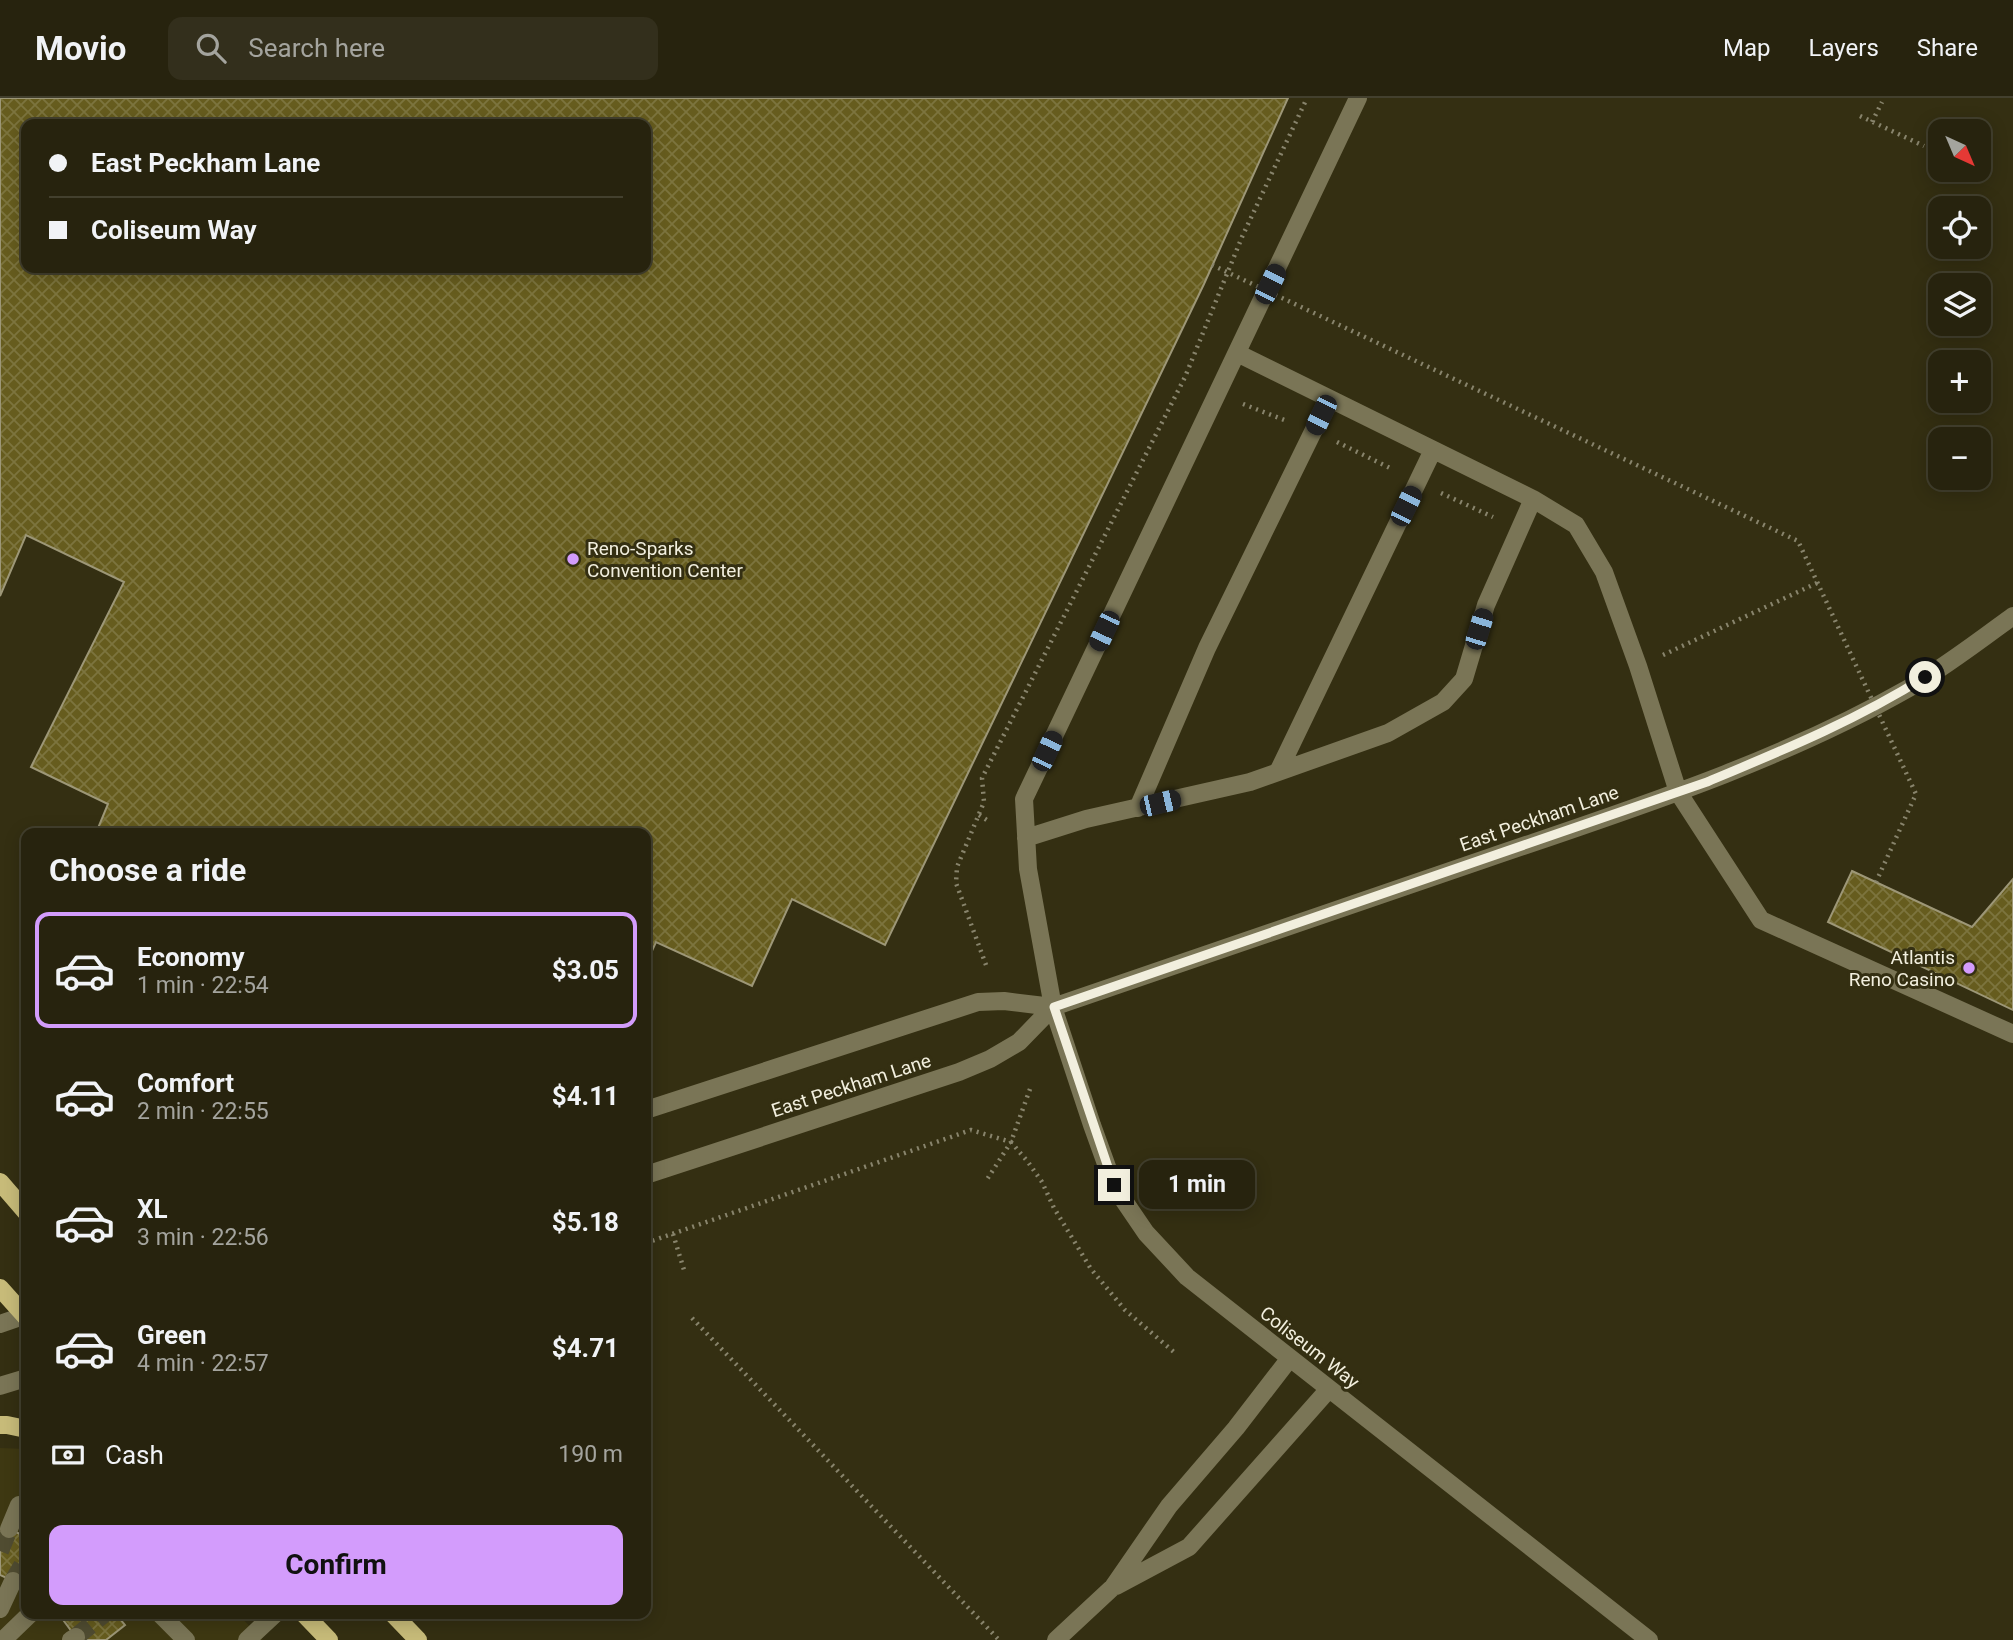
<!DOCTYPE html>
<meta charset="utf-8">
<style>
:root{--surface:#27230e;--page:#332f1c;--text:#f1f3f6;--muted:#a4a49e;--line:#43402e;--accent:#d39cfc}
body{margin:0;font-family:Roboto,sans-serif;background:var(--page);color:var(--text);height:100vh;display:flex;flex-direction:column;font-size:26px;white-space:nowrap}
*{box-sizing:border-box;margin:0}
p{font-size:23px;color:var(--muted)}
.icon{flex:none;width:38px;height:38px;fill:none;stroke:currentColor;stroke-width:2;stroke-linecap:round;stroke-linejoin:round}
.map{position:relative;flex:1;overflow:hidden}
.panel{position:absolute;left:21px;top:730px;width:630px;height:791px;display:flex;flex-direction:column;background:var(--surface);border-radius:14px;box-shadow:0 4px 18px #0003,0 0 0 2px var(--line)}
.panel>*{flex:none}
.hud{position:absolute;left:21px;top:21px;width:630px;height:154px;border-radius:14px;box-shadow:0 4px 18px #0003,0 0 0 2px var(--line);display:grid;align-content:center;height:154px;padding:0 28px;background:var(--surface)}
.needle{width:46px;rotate:136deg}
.buttons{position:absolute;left:1928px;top:21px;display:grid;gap:14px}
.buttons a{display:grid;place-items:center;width:63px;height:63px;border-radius:14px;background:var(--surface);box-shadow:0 4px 18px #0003,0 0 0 2px var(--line);font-size:35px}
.end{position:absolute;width:32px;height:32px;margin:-16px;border:9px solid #f2efde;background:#111;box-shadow:0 0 0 4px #111}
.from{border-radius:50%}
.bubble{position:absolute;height:49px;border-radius:14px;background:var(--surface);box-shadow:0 4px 18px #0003,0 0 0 2px var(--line);font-size:23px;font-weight:700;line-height:49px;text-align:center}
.car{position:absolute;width:21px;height:42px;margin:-21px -10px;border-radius:9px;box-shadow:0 0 5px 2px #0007;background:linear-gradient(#222 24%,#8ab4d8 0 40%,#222 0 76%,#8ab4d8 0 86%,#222 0)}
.hud b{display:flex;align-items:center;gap:24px;height:66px;font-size:26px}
.hud b+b{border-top:2px solid var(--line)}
.hud i{width:18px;height:18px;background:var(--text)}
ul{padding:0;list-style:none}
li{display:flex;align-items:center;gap:21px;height:116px;margin:0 14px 10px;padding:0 14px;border:4px solid transparent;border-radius:14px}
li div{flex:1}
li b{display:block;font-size:26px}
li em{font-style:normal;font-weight:700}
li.active{border-color:var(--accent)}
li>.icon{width:63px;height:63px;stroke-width:1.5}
h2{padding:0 28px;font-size:32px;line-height:84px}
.pay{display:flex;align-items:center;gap:18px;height:77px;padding:0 28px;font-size:26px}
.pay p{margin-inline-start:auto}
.action{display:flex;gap:14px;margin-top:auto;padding:14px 28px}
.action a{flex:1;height:80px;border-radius:14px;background:var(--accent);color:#111;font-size:28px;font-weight:700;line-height:80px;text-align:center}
header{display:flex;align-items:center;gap:42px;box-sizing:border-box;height:98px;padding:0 35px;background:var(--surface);border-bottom:2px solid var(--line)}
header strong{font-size:33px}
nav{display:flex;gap:38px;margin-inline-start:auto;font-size:24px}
.search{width:490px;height:63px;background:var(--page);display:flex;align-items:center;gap:18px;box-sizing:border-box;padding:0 24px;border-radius:14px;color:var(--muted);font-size:26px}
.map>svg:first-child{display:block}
.built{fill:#3e3812}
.building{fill:url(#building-cross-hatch);stroke:#9d9777;stroke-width:2;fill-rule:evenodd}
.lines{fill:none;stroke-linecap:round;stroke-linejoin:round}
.minor-tunnel{stroke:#504c31;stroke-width:18;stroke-dasharray:18 9;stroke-linecap:butt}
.path{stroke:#88846c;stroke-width:4.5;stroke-dasharray:2 5;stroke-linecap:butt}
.minor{stroke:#7a7556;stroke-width:18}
.major{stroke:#c7bb79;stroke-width:18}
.path-bridge{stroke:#88846c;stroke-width:4.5;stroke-dasharray:2 5;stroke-linecap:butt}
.route{stroke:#f2efde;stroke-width:9}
.poi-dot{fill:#d39cfc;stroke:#342f12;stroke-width:2.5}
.labels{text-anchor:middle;stroke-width:6;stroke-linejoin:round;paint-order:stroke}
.poi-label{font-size:19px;fill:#f2efde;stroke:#342f12;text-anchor:start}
.street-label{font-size:19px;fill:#f2efde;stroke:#342f12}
</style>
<header>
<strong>Movio</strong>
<div class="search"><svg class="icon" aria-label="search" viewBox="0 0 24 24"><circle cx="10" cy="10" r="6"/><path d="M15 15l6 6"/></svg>Search here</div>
<nav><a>Map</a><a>Layers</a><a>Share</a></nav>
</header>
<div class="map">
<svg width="2013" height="1542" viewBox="0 0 2013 1542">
<defs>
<pattern id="building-cross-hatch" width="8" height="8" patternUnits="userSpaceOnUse" patternTransform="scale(1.75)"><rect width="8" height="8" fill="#665c1e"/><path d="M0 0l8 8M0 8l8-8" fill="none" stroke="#7c743e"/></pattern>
</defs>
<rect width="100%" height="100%" fill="#342f12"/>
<path class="built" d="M0,1350L26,1351V1516H238L263,1542H0Z"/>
<path class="building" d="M0,0H1288L1204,186L885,847L792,801L752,888L656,844L646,866V735H96L108,706L31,669L124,484L26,437L0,498ZM26,26H646V170H26Z
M1852,773L1972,829L2013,781V912L1828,824Z
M4,1428L26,1439V1489L0,1477V1437Z
M66,1516H116L125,1527L106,1542H78L61,1519Z"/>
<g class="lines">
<path class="minor-tunnel" d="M0,1453L9,1431
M13,1483L26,1461
M76,1539L104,1516"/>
<path class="path" d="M1860,18L1924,48
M1872,24L1882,4
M1243,306L1287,323
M1337,344L1392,371
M1441,395L1493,419
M1663,557L1817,485
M979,717L990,724
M986,867L956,785L957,769L984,704L982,680L1185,279L1242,139L1307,0
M1030,991L1011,1044L1028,1064L1042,1084L1054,1110L1091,1171L1125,1212L1175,1255
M673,1136L684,1172
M646,1145L971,1032L1011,1044L986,1083
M692,1220L999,1542"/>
<path class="minor" d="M1358,0L1024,701L1028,771L1053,909L1092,1027L1114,1088L1146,1135L1187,1179L1649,1542
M1237,255L1533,401L1576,427L1604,474L1638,568L1678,694L1761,822L2013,936
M1278,674L1433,352
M1138,710L1207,550L1329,301
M1026,740L1086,721L1250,684L1388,635L1443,604L1464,581L1486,507L1533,401
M646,1012L978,904L1004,903L1053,909C1198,859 1343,809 1488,760C1631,711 1777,665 1909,590C1945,569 1979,543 2013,518
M646,1077L959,974L990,961L1019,944L1053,909
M0,1226L26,1217
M0,1288L26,1280
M9,1431L19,1407L26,1410
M1116,1488L1189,1449L1329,1291
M0,1511L13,1483
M160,1516L186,1542
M3,1542L30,1516
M71,1542L76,1539
M247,1542L275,1516
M1056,1542L1113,1489L1169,1408L1236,1330L1290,1260"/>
<path class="major" d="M0,1084L26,1114
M0,1190L26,1219
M0,1327H7L26,1331
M304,1516L329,1542
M393,1516L418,1542"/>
<path class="path-bridge" d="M1212,167L1798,443L1916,696L1876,784"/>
</g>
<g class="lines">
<path class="route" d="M1114,1087L1054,909L1707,684C1781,653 1857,622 1925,579"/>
</g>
<g class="poi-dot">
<circle cx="573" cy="461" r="7"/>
<circle cx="1969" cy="870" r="7"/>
</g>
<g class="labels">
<g class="poi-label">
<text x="587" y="457">Reno-Sparks<tspan x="587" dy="22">Convention Center</tspan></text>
<text x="1955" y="866" text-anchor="end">Atlantis<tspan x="1955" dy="22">Reno Casino</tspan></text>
</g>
<g class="street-label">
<text transform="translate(1539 720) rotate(-19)" y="7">East Peckham Lane</text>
<text transform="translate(851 987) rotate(-18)" y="7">East Peckham Lane</text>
<text transform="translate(1310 1249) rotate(38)" y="7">Coliseum Way</text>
</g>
</g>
</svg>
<div class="buttons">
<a><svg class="needle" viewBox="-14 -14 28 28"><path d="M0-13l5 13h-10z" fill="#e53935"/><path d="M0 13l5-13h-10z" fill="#a4a49e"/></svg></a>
<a><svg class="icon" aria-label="locate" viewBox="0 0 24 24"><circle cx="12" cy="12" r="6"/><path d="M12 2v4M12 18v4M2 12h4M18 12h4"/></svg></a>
<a><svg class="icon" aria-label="layers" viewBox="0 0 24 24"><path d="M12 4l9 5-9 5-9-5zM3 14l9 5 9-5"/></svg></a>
<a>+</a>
<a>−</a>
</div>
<i class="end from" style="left:1925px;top:579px"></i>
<i class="end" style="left:1114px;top:1087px"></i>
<div class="bubble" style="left:1139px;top:1062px;width:116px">1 min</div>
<i class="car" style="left:1270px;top:186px;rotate:26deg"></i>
<i class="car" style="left:1321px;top:317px;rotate:206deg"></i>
<i class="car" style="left:1406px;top:408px;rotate:26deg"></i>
<i class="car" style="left:1479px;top:531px;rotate:17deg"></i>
<i class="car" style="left:1104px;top:533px;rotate:205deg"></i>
<i class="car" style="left:1047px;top:653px;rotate:25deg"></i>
<i class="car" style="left:1160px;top:705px;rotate:77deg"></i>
<div class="hud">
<b><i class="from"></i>East Peckham Lane</b>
<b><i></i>Coliseum Way</b>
</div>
<section class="panel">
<h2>Choose a ride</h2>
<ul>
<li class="active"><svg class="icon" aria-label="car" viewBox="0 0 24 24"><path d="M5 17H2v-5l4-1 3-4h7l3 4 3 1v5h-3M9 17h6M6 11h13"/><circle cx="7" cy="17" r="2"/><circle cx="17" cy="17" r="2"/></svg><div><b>Economy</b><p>1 min · 22:54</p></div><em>$3.05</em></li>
<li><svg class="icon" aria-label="car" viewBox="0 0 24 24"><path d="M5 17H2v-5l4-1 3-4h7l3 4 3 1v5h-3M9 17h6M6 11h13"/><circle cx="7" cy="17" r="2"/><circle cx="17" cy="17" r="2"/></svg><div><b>Comfort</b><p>2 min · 22:55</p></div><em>$4.11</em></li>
<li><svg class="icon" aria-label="car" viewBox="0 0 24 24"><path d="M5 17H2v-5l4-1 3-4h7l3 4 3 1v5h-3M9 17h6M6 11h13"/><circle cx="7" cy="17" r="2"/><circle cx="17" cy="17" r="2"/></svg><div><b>XL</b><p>3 min · 22:56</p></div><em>$5.18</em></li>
<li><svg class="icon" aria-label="car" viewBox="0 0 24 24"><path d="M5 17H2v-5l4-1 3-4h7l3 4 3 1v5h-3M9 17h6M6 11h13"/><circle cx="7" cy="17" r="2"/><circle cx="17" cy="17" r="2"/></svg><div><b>Green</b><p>4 min · 22:57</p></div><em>$4.71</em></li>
</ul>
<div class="pay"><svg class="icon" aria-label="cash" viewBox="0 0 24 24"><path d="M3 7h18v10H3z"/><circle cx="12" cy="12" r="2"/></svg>Cash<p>190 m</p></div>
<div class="action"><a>Confirm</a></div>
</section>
</div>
